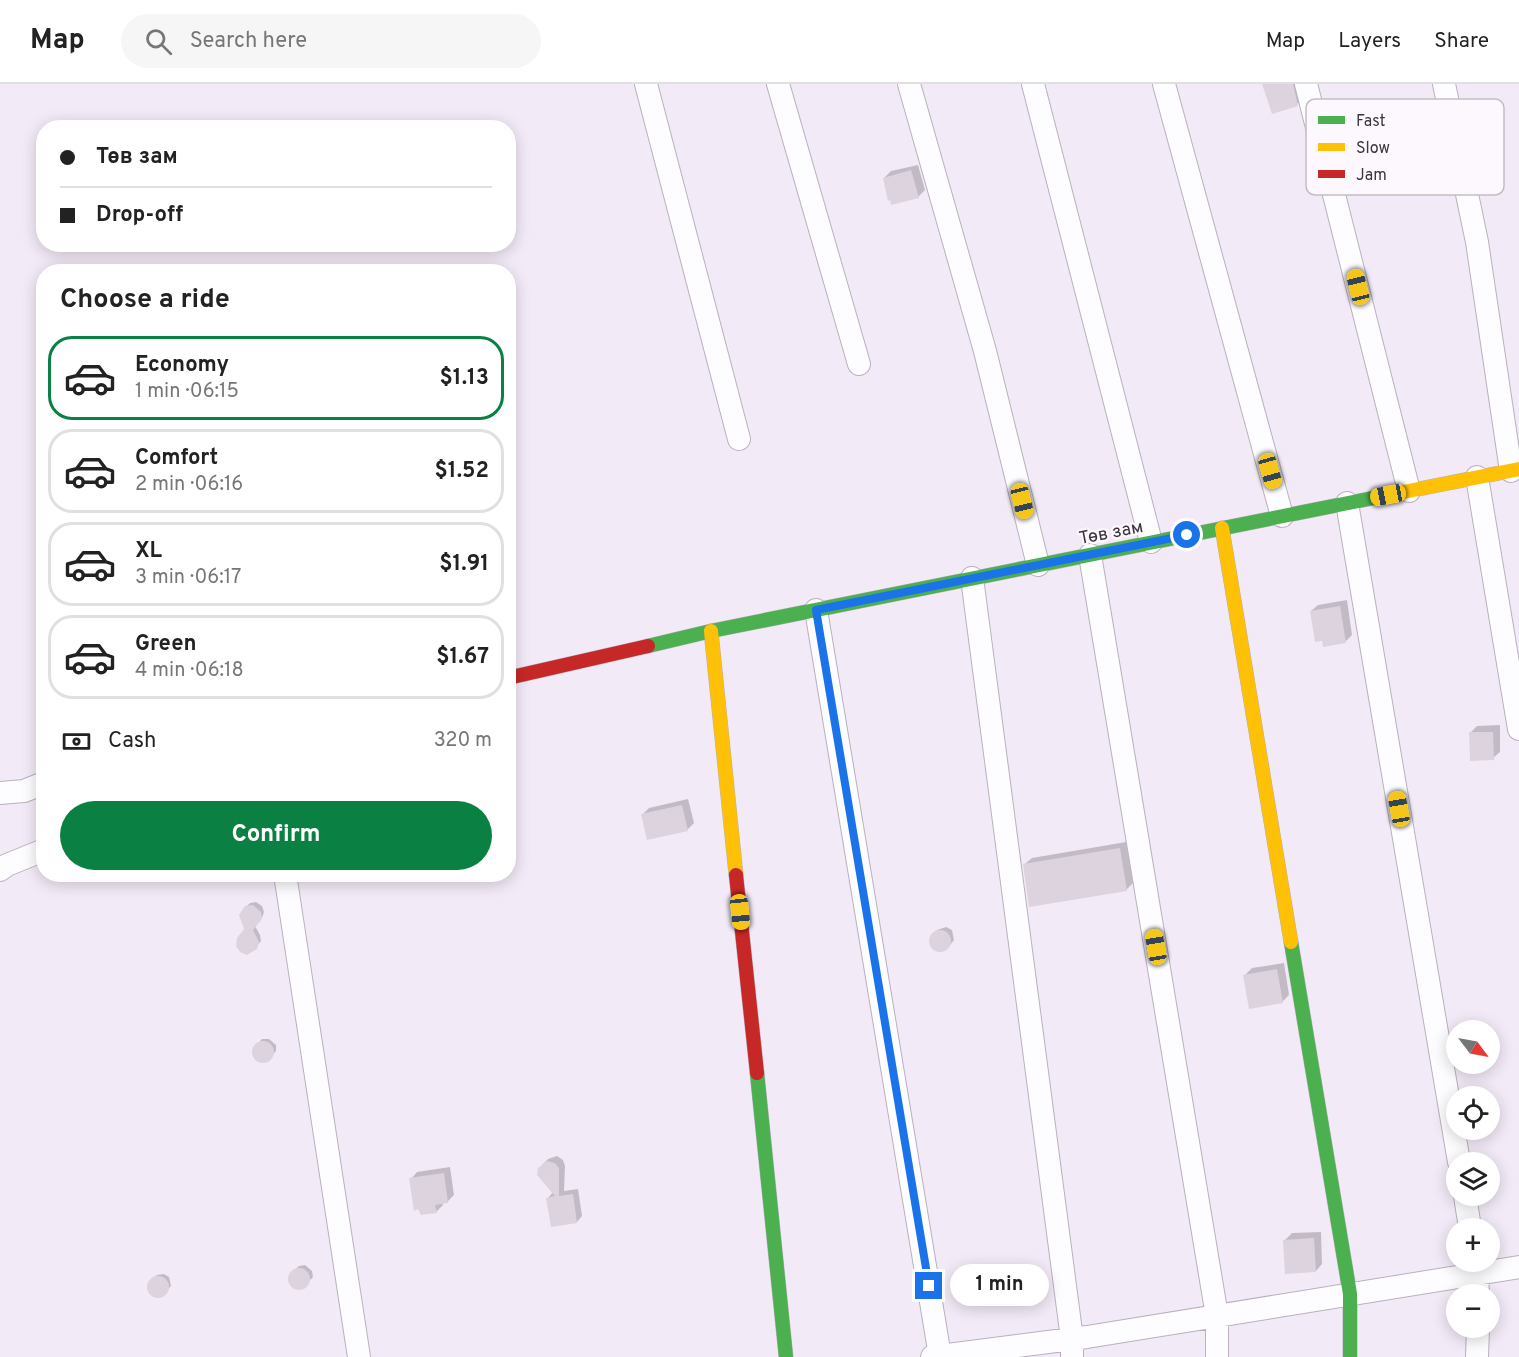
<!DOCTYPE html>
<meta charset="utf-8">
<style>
:root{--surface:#fff;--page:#f6f6f6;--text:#222;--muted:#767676;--line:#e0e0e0;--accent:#0b8043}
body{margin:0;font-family:Overpass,sans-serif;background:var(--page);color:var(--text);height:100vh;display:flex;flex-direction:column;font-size:22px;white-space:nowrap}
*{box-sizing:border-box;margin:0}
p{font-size:20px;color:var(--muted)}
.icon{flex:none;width:33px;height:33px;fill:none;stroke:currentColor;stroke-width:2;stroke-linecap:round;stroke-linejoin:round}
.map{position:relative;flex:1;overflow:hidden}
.sheet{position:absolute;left:36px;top:180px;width:480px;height:618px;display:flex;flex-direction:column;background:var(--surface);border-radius:24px;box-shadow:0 3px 15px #0003}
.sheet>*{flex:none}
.hud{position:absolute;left:36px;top:36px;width:480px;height:132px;border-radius:24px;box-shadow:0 3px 15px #0003;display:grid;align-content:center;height:132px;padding:0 24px;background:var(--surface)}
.needle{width:39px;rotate:122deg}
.controls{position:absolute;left:1446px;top:936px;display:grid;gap:12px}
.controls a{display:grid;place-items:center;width:54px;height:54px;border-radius:50%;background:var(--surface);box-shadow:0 3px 15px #0003;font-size:30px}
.end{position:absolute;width:27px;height:27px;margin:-14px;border:8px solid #1a73e8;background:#fff;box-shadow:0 0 0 3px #fff}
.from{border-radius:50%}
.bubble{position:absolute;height:42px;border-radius:21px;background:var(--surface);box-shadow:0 3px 15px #0003;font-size:20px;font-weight:700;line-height:42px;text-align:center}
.car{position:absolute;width:18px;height:36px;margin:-18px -9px;border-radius:8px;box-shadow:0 0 4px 2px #0007;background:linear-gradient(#f5c518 24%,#345 0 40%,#f5c518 0 76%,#345 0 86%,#f5c518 0)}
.hud b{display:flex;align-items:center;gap:21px;height:57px;font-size:22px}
.hud b+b{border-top:2px solid var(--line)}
.hud i{width:15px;height:15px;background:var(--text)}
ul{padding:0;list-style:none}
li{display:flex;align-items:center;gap:18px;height:84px;margin:0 12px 9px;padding:0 12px;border:3px solid var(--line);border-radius:24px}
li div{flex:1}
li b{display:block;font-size:22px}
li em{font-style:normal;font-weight:700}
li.on{border-color:var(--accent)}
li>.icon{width:54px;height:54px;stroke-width:1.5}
h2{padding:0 24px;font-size:27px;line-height:72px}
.pay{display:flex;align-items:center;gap:15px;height:66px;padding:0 24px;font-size:22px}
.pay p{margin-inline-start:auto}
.action{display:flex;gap:12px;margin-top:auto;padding:12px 24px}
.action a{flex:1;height:69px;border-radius:36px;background:var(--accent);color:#fff;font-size:24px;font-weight:700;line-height:69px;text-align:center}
header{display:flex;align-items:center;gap:36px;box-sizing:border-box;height:84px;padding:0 30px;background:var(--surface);border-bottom:2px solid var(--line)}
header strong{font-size:28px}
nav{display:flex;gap:33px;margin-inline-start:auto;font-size:21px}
.search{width:420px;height:54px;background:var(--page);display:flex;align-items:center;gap:15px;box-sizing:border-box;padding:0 21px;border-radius:33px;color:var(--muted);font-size:22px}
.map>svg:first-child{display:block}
.shadow{fill:#0003}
.building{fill:#dcd3de}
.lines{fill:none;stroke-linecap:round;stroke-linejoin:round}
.street-casing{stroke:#b9b1bc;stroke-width:24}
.fast-casing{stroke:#b9b1bc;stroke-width:15}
.slow-casing{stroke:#b9b1bc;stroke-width:15}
.jam-casing{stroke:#b9b1bc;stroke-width:15}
.street{stroke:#fdfcfe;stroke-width:22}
.fast{stroke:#4caf50;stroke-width:14}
.slow{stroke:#ffc107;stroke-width:14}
.jam{stroke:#c62828;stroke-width:14}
.route{stroke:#1a73e8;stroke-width:8}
.labels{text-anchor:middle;stroke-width:4.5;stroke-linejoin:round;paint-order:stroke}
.street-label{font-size:18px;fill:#3b333e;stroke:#fcf8fd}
.key{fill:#fcf8fd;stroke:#c2bdc4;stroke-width:1.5}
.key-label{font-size:16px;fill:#3b333e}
</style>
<header>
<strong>Map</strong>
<div class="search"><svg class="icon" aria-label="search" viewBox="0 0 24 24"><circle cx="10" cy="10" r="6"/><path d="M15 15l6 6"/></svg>Search here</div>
<nav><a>Map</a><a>Layers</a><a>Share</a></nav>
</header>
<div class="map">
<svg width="1519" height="1273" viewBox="0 0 1519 1273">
<rect width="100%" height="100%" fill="#f3eaf7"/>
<path class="shadow" d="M1265,0H1301L1304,14L1297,20Z
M918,81L925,106L918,113L884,94L891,87Z
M1347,516L1352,551L1345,558L1311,527L1318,521Z
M1500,641V668L1493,674L1470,649L1477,642Z
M688,715L694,739L687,746L642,731L649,724Z
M1126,758L1133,799L1126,806L1025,780L1032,774Z
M256,818L262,822L264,828L262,834L255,842L260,851L261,857L250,869L246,845V823L250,819Z
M946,843L952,846L954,856L947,865L940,867L932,862L930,856L937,846Z
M1284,879L1289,911L1282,918L1245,891L1252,884Z
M262,955H269L276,961V967L266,978H260L254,974V964Z
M557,1072L563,1076L565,1082L564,1107L578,1105L582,1132L577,1138L548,1114L553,1108L542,1081L548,1075Z
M450,1083L454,1111L447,1118H442L443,1121L436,1128L411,1095L417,1088Z
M1321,1148L1322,1180L1316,1187L1285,1156L1292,1149Z
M305,1181L312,1187L313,1193L302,1204H296L291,1200L290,1190L299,1182Z
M164,1190L169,1193L171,1202L161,1213H154L148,1205L149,1199L157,1191Z"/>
<path class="building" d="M1262,0H1293L1298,22L1272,30Z
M911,86L919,114L891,121L890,116L888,117L883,94Z
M1340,522L1346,559L1323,563L1322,557L1315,558L1310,527Z
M1469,648H1493L1494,676L1470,677Z
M682,721L688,747L647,756L641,730Z
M1120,764L1127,807L1029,823L1023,780Z
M253,821L261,828L262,835L253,846L259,858L257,865L247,871L240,868L236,862L237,854L244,845L239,831L245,822Z
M929 857a11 11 0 1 1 22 0a11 11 0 1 1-22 0Z
M1277,885L1283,919L1249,925L1243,891Z
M252 968a11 11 0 1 1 22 0a11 11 0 1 1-22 0Z
M547,1077L555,1079L559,1084V1112L573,1110L577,1139L551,1143L546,1114L555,1112L537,1091L538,1084Z
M444,1089L448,1119L435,1121L437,1129L421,1131L418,1125L414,1127L409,1094Z
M1314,1154L1316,1188L1285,1190L1283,1156Z
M288 1195a11 11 0 1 1 22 0a11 11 0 1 1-22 0Z
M147 1203a11 11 0 1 1 22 0a11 11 0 1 1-22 0Z"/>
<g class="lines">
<defs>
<path id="street" d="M646,0L739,355
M778,0L859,280
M909,0L985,267L1038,481
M1033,0L1151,458
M1164,0L1282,432
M1306,0L1409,407
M1444,0L1477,158L1511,387
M1477,393L1519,645
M1347,419L1459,1078
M1090,471L1217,1232V1273
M972,494L1072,1255V1273
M816,526L940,1272
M0,709L24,707L44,699
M0,786L7,781L44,766
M285,790L359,1273
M1465,1112L1470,1144
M1476,1178L1478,1210
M932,1273L1087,1253L1519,1183
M1477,1273L1478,1244"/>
<path id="fast" d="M648,562L711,547L1378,413
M1291,858L1350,1210V1273
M757,989L786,1273"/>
<path id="slow" d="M1378,413L1519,385
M1222,444L1291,858
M711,547L736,791"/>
<path id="jam" d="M508,594L648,562
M736,791L757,989"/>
</defs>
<use href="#street" class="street-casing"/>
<use href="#fast" class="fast-casing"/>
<use href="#slow" class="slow-casing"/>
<use href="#jam" class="jam-casing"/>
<use href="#street" class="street"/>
<use href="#fast" class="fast"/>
<use href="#slow" class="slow"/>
<use href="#jam" class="jam"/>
</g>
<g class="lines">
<path class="route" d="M929,1202L816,526L1187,451"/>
</g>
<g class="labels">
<g class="street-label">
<text transform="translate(1111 448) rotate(-11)" y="6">Төв зам</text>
</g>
</g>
<rect x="1306" y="15" width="198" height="96" rx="9" class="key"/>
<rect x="1318" y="32" width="27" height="8" fill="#4caf50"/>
<rect x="1318" y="59" width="27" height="8" fill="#ffc107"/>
<rect x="1318" y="86" width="27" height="8" fill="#c62828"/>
<g class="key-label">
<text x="1356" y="42">Fast</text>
<text x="1356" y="69">Slow</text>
<text x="1356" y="96">Jam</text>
</g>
</svg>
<div class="controls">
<a><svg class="needle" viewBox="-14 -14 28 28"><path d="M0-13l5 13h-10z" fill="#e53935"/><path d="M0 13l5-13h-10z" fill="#767676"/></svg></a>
<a><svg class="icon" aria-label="locate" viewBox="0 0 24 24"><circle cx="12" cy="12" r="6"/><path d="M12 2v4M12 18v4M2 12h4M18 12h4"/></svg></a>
<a><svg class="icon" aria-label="layers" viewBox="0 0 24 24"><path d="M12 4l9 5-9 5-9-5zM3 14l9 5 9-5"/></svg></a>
<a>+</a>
<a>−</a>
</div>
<i class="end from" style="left:1187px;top:451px"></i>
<i class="end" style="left:929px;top:1202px"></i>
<div class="bubble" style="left:950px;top:1180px;width:99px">1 min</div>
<i class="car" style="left:1358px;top:203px;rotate:346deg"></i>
<i class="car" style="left:1270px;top:387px;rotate:164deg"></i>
<i class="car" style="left:1388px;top:411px;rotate:259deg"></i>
<i class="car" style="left:1022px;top:417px;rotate:166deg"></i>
<i class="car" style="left:1399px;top:725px;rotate:350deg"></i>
<i class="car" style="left:740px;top:828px;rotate:174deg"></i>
<i class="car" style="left:1156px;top:863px;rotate:350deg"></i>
<div class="hud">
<b><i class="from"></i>Төв зам</b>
<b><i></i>Drop-off</b>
</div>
<section class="sheet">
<h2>Choose a ride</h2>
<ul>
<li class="on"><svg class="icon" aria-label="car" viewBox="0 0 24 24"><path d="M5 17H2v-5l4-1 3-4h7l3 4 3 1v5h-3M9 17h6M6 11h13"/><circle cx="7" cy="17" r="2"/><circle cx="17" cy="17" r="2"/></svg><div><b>Economy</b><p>1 min · 06:15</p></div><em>$1.13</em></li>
<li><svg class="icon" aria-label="car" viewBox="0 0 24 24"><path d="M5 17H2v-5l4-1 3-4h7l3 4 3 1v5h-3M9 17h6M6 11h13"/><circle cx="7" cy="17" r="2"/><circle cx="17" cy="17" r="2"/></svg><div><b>Comfort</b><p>2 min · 06:16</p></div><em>$1.52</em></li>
<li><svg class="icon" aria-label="car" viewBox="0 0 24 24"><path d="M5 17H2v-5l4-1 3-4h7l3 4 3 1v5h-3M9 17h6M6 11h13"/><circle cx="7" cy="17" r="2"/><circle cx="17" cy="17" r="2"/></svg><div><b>XL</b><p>3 min · 06:17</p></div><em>$1.91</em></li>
<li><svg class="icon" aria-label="car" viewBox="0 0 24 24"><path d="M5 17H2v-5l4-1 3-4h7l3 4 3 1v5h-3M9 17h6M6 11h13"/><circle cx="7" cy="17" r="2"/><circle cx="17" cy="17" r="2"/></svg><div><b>Green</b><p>4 min · 06:18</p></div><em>$1.67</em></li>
</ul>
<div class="pay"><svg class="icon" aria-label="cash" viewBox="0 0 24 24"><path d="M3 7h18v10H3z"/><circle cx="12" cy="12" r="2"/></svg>Cash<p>320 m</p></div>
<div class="action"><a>Confirm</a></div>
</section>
</div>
